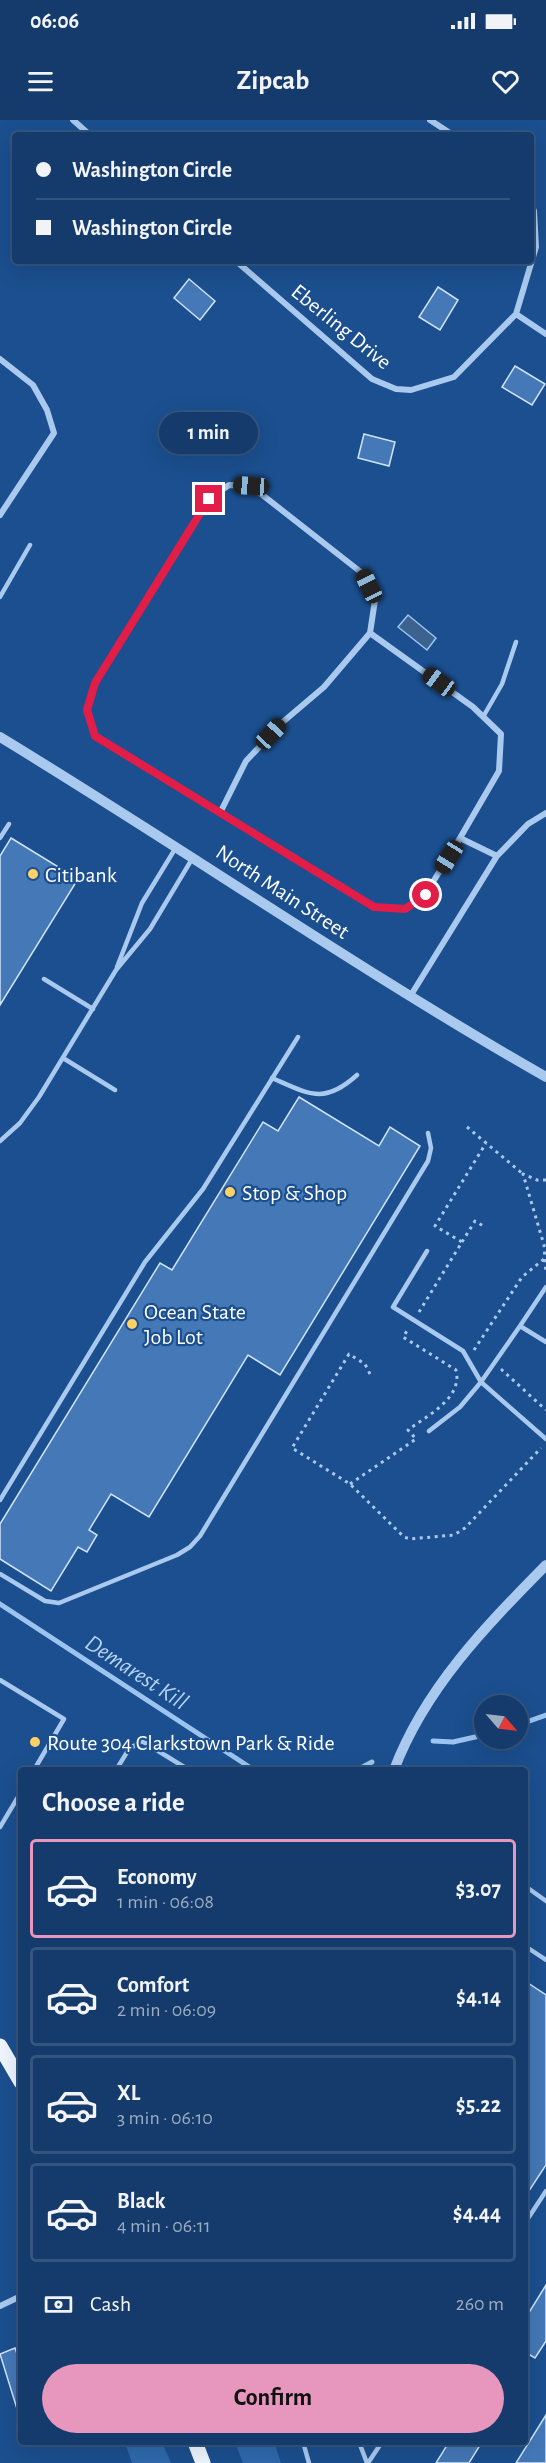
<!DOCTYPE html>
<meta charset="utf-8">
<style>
:root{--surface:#143b6b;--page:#1d4271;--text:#f1f3f6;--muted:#9dadc1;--line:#33557e;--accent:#e797bd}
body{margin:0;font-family:"Alegreya Sans",sans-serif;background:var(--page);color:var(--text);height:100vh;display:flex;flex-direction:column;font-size:22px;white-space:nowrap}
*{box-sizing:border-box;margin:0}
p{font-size:20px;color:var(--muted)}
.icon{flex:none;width:33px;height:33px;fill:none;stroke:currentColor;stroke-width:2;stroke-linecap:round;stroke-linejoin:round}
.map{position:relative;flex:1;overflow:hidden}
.details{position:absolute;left:18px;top:1647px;width:510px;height:678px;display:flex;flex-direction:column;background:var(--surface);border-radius:6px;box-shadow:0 6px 24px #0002,0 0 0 2px var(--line)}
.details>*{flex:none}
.hud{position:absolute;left:12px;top:12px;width:522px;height:132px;border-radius:6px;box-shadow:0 6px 24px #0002,0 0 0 2px var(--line);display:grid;align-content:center;height:132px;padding:0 24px;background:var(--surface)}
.needle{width:39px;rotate:118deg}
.controls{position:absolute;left:474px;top:1575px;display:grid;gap:12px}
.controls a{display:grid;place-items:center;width:54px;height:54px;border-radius:50%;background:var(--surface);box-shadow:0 6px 24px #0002,0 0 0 2px var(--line);font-size:30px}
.end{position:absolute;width:27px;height:27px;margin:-14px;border:8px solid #e11d48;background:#fff;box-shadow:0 0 0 3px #fff}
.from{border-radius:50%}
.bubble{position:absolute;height:42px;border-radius:21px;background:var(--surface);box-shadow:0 6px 24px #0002,0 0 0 2px var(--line);font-size:20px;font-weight:700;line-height:42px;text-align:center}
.car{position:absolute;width:18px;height:36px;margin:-18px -9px;border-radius:8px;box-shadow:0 0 4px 2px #0007;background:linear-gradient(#222 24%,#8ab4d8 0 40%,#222 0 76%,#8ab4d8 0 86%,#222 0)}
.hud b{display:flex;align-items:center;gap:21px;height:57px;font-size:22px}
.hud b+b{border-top:2px solid var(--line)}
.hud i{width:15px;height:15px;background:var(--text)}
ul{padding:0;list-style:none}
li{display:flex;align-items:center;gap:18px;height:99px;margin:0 12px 9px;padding:0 12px;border:3px solid var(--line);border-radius:6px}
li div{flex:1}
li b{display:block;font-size:22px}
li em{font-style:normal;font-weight:700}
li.active{border-color:var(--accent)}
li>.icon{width:54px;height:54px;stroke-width:1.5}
h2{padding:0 24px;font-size:27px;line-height:72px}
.pay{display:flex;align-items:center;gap:15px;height:66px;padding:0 24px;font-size:22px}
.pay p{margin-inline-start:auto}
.action{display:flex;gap:12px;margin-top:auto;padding:12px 24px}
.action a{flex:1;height:69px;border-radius:36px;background:var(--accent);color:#111;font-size:24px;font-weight:700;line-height:69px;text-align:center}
.status{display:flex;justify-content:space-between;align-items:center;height:42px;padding:0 30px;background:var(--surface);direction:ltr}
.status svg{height:16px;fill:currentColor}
header{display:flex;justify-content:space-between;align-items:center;height:78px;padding:0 24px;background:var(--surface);font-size:27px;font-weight:700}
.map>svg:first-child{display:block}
.green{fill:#2e69ad}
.water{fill:#3c6290;stroke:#9cc4f0;stroke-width:1.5}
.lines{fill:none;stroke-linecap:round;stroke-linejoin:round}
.stream{stroke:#9cc4f0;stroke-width:5}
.building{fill:#4478b7;stroke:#cfe3fa;stroke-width:1.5}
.path{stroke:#a9c9ee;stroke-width:3;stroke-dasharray:3 4.5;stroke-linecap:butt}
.service{stroke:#a9c9ee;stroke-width:4.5}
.minor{stroke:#a9c9ee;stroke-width:6}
.tertiary{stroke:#a9c9ee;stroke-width:10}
.primary{stroke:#f0f6ff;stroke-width:15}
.route{stroke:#e11d48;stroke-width:8}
.poi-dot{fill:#ffd166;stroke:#1b4f8f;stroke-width:2}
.labels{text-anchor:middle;stroke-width:4.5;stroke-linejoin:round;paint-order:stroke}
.street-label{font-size:22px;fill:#fff;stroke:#1b4f8f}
.poi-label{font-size:22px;fill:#fff;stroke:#1b4f8f;text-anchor:start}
.water-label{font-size:24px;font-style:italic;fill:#b5d3f5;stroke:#1b4f8f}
</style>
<div class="status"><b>06:06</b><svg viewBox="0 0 49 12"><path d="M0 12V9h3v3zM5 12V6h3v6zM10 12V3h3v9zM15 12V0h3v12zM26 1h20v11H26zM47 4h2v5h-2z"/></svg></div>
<header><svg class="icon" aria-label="menu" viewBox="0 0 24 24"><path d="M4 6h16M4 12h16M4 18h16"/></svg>Zipcab<svg class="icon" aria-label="heart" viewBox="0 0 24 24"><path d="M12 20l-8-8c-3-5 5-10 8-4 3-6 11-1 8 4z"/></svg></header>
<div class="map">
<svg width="546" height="2343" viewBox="0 0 546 2343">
<rect width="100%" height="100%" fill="#1b4f8f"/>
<path class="green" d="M125,2322H162L171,2343H132Z
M235,2322H274L281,2343H243Z"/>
<path class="water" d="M408,495L436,518L427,530L398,507Z"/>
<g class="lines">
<path class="stream" d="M0,1484L254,1650
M518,1605L546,1595
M433,1621L453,1622L484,1615
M357,1650L372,1642"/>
</g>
<path class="building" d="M189,159L215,181L200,200L174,178Z
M438,167L458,180L440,210L419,197Z
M515,246L545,264L532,285L502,267Z
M364,314L395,322L389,346L358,338Z
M11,718L78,759L0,885V736Z
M299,977L379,1026L390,1007L420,1026L280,1255L248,1235L149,1397L111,1374L89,1410L97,1415L87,1432L78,1427L51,1471L0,1439V1404L160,1143L172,1150L263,1002L278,1011Z
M525,1861L546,1875V2045L525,2077Z
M546,2165V2221L535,2238L525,2232V2199Z
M15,2228L21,2245V2292H18L0,2234Z
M546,2295V2343H516Z
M449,2322H482L469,2343H436Z"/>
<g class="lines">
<path class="path" d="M467,1007L523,1054
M546,1060H537L523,1054L544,1125L546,1154
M462,1122L475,1101L485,1107
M419,1192L462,1122L435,1106L486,1023
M474,1230L522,1157L544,1139L546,1140
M503,1249L502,1250L546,1290
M370,1254L365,1244L349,1234L292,1328L350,1364L404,1417L410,1419L454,1415L465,1408L541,1328
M350,1364L416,1319L408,1310C428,1295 463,1278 456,1250L403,1217L409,1208"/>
<path class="service" d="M0,477L30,425
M483,597L502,564L516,522
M0,718L9,704
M117,847L142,783L175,729
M44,859L93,889
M63,938L115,970
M272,958C309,974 324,985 357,955
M0,1021L20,1003L39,977L116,850L150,809L192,739
M427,1131L393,1187L463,1231L481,1262L546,1319
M520,1206L546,1167
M429,1311L460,1287L481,1262L520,1206L546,1222
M0,1380L145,1142L203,1069L298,917
M0,1454L45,1481L59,1483L177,1435L190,1427L200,1416L428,1041L431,1028L428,1013
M0,1560L64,1599L34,1650
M116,1650L129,1629L142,1621L189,1650
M0,1707L21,1672
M525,1766L546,1781
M525,1826L546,1840
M525,2103L546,2071
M303,2322L309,2343
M359,2322L367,2343
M368,2343L382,2322"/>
<path class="minor" d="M73,0L90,15
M430,0L453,15
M236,141L372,259L396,269L411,270L454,257L516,194L536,127L534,91L531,84
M516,194L546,214
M0,239L33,265L47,290L54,313L0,395
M220,693L246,641L284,601L324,567L370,513
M460,718L425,775L406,789L374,787L95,616L87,590L95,563L209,379L229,365L251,366L362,453L375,480L370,513L473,587L501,614L499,651L460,718L497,736
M411,875L497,736L528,704L546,693
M0,2186L21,2176"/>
<path class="tertiary" d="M0,617C183,728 360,851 546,957
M394,1650C425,1568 486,1506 546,1445"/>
<path class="primary" d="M0,1926L21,1962
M195,2322L203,2343"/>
</g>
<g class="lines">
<path class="route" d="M209,379L95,563L87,590L95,616L374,787L405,789L426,775"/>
</g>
<g class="poi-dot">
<circle cx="33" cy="754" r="6"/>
<circle cx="230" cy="1072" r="6"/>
<circle cx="132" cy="1204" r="6"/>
<circle cx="35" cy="1622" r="6"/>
</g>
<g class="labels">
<g class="street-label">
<text transform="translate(342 206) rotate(39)" y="8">Eberling Drive</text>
<text transform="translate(283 771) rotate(33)" y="8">North Main Street</text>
</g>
<g class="poi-label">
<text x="45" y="762">Citibank</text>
<text x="242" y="1080">Stop &amp; Shop</text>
<text x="144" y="1199">Ocean State<tspan x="144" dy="25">Job Lot</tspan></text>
<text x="47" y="1630">Route 304 Clarkstown Park &amp; Ride</text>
</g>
<g class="water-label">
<text transform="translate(137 1552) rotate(33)" y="8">Demarest Kill</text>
</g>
</g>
</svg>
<div class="controls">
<a><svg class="needle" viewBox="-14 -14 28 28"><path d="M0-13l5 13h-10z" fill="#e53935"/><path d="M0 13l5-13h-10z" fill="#9dadc1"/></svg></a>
</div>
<i class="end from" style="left:426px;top:775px"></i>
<i class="end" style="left:209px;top:379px"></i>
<div class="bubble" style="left:159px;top:292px;width:99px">1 min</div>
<i class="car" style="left:251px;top:366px;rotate:274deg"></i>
<i class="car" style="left:369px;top:466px;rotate:334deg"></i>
<i class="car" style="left:439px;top:562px;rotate:306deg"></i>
<i class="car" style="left:271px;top:614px;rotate:43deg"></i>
<i class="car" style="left:449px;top:737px;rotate:212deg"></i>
<div class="hud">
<b><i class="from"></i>Washington Circle</b>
<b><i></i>Washington Circle</b>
</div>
<section class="details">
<h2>Choose a ride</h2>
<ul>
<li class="active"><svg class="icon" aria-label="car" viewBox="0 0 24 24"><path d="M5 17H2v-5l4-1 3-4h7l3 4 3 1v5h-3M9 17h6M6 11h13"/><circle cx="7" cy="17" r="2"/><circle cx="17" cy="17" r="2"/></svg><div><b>Economy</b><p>1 min · 06:08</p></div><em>$3.07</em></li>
<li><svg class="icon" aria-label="car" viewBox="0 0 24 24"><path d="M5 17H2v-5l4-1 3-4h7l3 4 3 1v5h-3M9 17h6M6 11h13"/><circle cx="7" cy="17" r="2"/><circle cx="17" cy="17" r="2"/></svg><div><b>Comfort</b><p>2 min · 06:09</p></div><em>$4.14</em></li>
<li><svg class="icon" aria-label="car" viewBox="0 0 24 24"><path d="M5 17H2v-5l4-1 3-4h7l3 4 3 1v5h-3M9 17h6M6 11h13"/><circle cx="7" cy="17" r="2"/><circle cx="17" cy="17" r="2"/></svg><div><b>XL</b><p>3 min · 06:10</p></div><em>$5.22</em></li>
<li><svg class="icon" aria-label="car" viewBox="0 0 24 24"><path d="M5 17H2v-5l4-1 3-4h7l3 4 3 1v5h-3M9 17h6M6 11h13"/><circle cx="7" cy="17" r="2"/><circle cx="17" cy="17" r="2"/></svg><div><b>Black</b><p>4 min · 06:11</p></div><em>$4.44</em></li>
</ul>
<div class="pay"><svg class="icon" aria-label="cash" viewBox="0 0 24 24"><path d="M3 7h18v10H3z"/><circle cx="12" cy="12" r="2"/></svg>Cash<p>260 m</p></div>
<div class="action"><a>Confirm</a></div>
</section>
</div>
